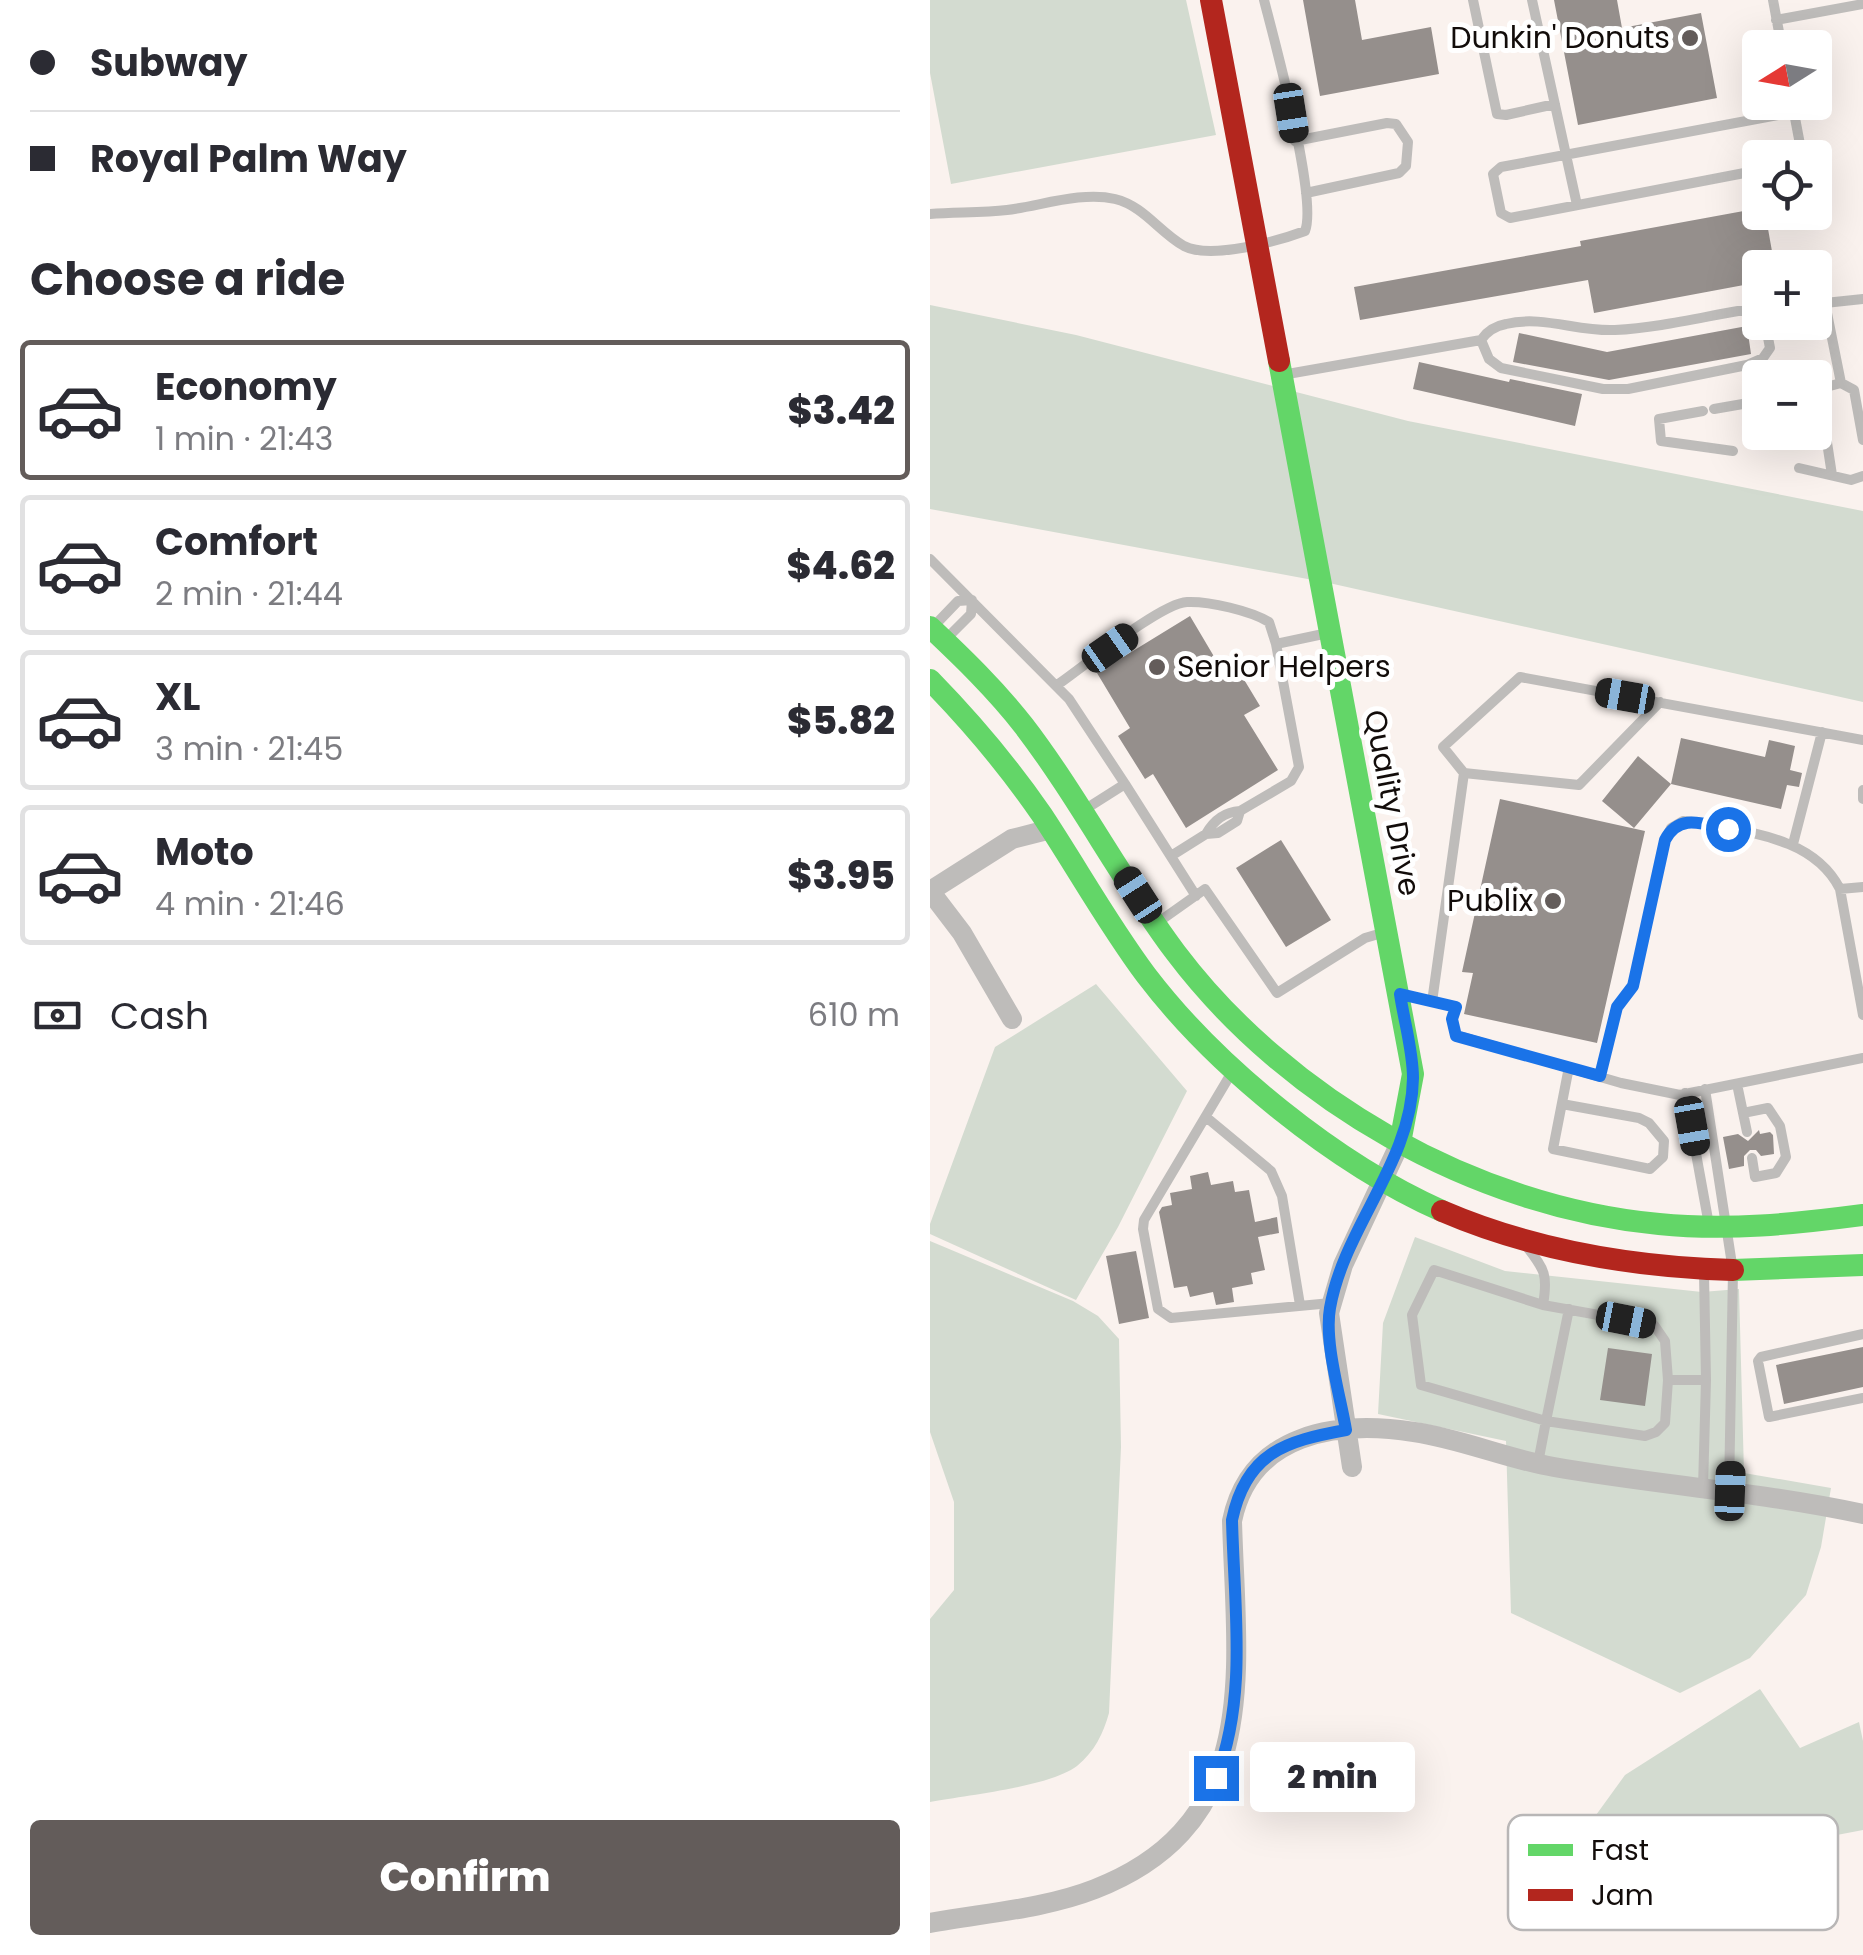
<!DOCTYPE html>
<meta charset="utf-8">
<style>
:root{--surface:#fff;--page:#f7f7f7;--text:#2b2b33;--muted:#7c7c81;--line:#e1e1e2;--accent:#635c5a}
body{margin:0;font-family:Poppins,sans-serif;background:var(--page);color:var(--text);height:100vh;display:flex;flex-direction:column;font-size:38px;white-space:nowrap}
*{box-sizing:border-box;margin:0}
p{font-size:32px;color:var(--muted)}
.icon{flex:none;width:55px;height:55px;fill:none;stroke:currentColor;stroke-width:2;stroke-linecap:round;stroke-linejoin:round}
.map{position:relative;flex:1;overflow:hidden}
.side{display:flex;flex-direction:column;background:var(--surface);width:930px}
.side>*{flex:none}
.banner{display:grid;align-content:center;height:220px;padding:0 30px;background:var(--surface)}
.needle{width:65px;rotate:259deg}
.tools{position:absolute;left:812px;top:30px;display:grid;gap:20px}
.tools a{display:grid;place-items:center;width:90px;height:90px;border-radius:10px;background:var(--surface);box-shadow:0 10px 40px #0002;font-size:50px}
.end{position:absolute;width:45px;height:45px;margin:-22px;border:12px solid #1a73e8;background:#fff;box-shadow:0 0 0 5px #fff}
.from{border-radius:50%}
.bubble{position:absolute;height:70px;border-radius:10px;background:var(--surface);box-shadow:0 10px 40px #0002;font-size:32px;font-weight:800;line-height:70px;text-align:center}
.car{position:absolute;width:30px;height:60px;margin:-30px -15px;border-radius:12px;box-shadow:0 0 8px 2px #0007;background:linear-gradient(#222 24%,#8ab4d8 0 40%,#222 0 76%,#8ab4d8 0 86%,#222 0)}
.banner b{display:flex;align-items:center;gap:35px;height:95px;font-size:38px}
.banner b+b{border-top:2px solid var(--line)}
.banner i{width:25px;height:25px;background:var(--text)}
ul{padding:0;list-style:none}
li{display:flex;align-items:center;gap:30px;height:140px;margin:0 20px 15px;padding:0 10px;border:5px solid var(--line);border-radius:10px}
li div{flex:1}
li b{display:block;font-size:38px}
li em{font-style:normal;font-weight:800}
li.on{border-color:var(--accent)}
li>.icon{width:90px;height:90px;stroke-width:1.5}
h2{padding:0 30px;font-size:45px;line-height:120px}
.pay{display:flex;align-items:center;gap:25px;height:110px;padding:0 30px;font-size:38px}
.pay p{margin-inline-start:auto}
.cta{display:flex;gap:20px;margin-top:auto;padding:20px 30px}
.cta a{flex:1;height:115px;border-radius:10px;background:var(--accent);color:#fff;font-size:40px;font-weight:800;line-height:115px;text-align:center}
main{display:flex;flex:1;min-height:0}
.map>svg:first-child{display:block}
.green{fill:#d3dbd0}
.building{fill:#958f8c}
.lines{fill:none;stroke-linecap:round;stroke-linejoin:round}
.lane{stroke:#bebcba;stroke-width:10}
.street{stroke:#bebcba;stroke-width:20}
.fast{stroke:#63d668;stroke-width:22}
.jam{stroke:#b3261e;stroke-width:22}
.route{stroke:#1a73e8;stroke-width:12}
.poi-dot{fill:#635c5a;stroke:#fff;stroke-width:4}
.labels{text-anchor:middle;stroke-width:10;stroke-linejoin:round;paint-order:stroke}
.poi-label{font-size:30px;fill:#120c0a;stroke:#fff;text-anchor:end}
.street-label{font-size:30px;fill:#120c0a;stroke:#fff}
.key{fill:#fff;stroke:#b8b6b6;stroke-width:2.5}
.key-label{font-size:28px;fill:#120c0a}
</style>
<main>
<section class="side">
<div class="banner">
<b><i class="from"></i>Subway</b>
<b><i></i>Royal Palm Way</b>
</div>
<h2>Choose a ride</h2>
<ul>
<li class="on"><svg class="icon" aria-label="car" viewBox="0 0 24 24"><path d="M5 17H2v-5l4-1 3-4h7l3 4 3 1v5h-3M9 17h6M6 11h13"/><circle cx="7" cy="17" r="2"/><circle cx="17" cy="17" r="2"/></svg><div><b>Economy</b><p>1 min · 21:43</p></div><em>$3.42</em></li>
<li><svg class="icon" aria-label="car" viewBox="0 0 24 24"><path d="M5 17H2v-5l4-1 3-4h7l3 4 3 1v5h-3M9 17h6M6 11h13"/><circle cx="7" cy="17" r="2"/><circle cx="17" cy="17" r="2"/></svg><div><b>Comfort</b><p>2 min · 21:44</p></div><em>$4.62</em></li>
<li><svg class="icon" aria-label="car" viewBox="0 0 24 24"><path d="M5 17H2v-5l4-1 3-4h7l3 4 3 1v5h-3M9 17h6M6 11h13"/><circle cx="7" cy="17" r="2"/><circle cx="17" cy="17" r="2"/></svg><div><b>XL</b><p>3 min · 21:45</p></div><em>$5.82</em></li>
<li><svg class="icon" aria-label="car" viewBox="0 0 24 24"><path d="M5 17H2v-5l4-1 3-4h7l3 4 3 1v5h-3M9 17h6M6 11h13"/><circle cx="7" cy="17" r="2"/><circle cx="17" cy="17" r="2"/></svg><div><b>Moto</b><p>4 min · 21:46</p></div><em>$3.95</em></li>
</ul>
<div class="pay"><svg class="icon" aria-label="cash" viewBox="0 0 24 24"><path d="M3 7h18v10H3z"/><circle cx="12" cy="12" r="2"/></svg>Cash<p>610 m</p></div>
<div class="cta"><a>Confirm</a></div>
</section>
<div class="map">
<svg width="933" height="1955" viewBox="0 0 933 1955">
<rect width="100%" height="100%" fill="#faf2ee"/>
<path class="green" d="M0,0H256L286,135L21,184L0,73Z
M0,305L146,335L478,421L933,511V702L399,583L0,509Z
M166,984L257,1091L188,1227L146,1300L0,1234V1224L65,1047Z
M485,1237L575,1271L772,1292L809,1289L814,1473L901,1488L891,1547L876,1595L820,1658L750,1693L581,1613L576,1441L448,1414L453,1323Z
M0,1241L143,1301L168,1316L189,1339L191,1447L179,1713C173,1734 165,1751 147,1766C119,1787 37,1795 0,1802V1619L24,1590V1502L0,1432Z
M830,1689L870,1748L929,1722L933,1741V1830L631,1888L619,1880L695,1775Z"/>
<path class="building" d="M373,0H425L432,40L501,27L509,74L390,96Z
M624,0H687L692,28L771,13L787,98L648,125Z
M830,208V212H835L845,268H830V282L664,313L658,280L430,320L424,287L651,246L650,241Z
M817,326L821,354L679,380L583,362L589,333L677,352Z
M489,362L579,382L580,379L652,394L645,426L483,389Z
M260,616L292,670L304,663L330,706L314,715L348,770L256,828L223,774L215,779L188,736L200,728L167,673Z
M751,738L835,757L839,740L865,746L860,770L872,773L869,787L857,785L851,809L741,784Z
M708,756L741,784L704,828L672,801Z
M570,799L715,831L667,1043L534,1014L543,973L532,972Z
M351,840L401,920L356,947L306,868Z
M829,1130L830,1134L840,1132L843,1135L844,1154L831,1156L826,1150H820L814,1156V1166L799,1169L793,1137L808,1134L818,1141Z
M278,1172L281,1185L303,1181L305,1192L319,1190L325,1222L347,1217L349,1233L328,1237L335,1270L321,1273L323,1284L302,1288L304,1302L286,1305L283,1292L260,1297L257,1286L244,1288L229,1212L232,1207L242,1205L240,1193L262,1189L260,1176Z
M206,1251L219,1318L189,1324L176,1256Z
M933,1347V1387L854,1404L846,1365Z
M678,1348L722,1354L715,1406L670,1400Z"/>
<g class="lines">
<path class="lane" d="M543,0L567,114L576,115L625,104
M602,0L647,205
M843,0L852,48
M846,20L933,4
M862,102L872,155L869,158
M365,141L457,123L466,124L478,142L476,166L469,173L376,193
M830,170L580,218L571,213L563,174L571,167L864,112
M0,214C26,212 52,213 77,210C110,206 152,191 185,199C214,206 229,232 254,246C281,260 348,241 375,231C388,199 344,39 334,0
M551,340L559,359L571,368L673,389H698L817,365L833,358L840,348L835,322
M352,375L551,340C557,331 565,326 576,324C613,315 648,332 685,330C726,328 768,318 808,311H825L830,316
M911,383L924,390L933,440
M885,390L911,383L895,303L933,299
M889,390L902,475
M784,409L830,401
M773,411L729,419L731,441L803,451
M869,468L921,480L933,476
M0,559L139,699L195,784
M4,626L28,601L42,600L41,614L15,640
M127,685C152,668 231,603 257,602C279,601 321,611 339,622L346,644
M534,773L513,747L590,677L933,740
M933,790V799
M154,810L195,784L266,896
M310,811L361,781L369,767L346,644L398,633
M863,844L892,732
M241,856L276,834L288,833L307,821L310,811C294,812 284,820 276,834
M910,889L933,1015
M227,923L275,889L347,993L435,938L452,933
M470,994L526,1007L522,1019L526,1035L691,1083L750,1095L933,1058
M502,1002L534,773L649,785L730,702
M302,1072L214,1220L213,1229L228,1309L241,1318L401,1303
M670,1077L687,1007L703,985L735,840L741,828L753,821L765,822C817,833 883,836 910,889L933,887
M807,1084L817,1132
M775,1089L803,1271L799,1491
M755,1093L779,1225
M632,1104L709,1118L719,1123L734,1141L733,1157L720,1169L623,1149L639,1067
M813,1113L838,1108L850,1126L856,1157L846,1173L825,1177L822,1158
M276,1117L341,1171L352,1196L370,1305
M597,1247C615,1270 618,1275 613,1305
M639,1309L616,1421L715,1436L726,1432L735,1423L738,1380
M933,1334L831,1357L828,1361L839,1417L933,1398
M608,1463L616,1421L491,1385L482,1315L504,1270L613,1305L724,1325L735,1341L738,1380H776
M773,1488L776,1380L774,1273"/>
<path class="street" d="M82,1019L32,933L0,891L82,839L121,829
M422,1467L399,1313L413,1265L470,1143
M0,1923C54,1913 114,1909 165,1889C335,1823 306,1667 302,1521C320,1433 407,1420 484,1432C532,1439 577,1459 624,1467C727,1485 831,1492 933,1514"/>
<path class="fast" d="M349,361L483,1074L470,1143
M0,627C33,658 66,690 94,726C149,798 191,880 246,953C357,1100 545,1207 729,1224C797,1231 865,1224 933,1215
M0,680C41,722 79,767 112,815C147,868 178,924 216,975C286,1067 406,1164 512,1211
M803,1270L933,1265"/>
<path class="jam" d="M281,0L349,361
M512,1211C605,1251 703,1267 803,1270"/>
</g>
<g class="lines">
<path class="route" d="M286,1778C318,1697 304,1606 302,1520C316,1453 355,1441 416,1430C410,1395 394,1342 400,1308C414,1227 482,1162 483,1078C483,1051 474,1021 470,994L526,1007L522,1019L526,1036L670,1076L687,1007L703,986L735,840C749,813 773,824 798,829"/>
</g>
<g class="poi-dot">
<circle cx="760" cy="38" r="10"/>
<circle cx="227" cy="667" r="10"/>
<circle cx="623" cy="901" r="10"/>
</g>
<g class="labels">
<g class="poi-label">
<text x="740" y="48">Dunkin' Donuts</text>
<text x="247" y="677" text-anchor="start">Senior Helpers</text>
<text x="603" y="911">Publix</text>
</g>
<g class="street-label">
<text transform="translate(462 803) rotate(79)" y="10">Quality Drive</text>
</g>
</g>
<rect x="578" y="1815" width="330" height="115" rx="15" class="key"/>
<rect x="598" y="1844" width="45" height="12" fill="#63d668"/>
<rect x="598" y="1889" width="45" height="12" fill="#b3261e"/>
<g class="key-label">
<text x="661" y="1860">Fast</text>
<text x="661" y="1905">Jam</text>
</g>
</svg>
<div class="tools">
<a><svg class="needle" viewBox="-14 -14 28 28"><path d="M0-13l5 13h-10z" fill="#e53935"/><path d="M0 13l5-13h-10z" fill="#7c7c81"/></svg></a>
<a><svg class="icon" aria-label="locate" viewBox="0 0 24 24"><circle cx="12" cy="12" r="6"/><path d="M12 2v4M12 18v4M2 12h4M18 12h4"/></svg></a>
<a>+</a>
<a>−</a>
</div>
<i class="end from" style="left:798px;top:829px"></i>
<i class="end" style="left:286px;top:1778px"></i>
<div class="bubble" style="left:320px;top:1742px;width:165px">2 min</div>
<i class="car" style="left:361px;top:113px;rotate:171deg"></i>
<i class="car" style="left:180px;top:648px;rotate:55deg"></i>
<i class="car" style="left:695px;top:696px;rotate:280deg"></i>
<i class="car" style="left:208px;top:895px;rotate:327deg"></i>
<i class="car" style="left:762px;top:1126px;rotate:170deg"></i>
<i class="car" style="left:696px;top:1320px;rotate:101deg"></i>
<i class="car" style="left:800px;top:1491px;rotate:2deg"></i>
</div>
</main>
